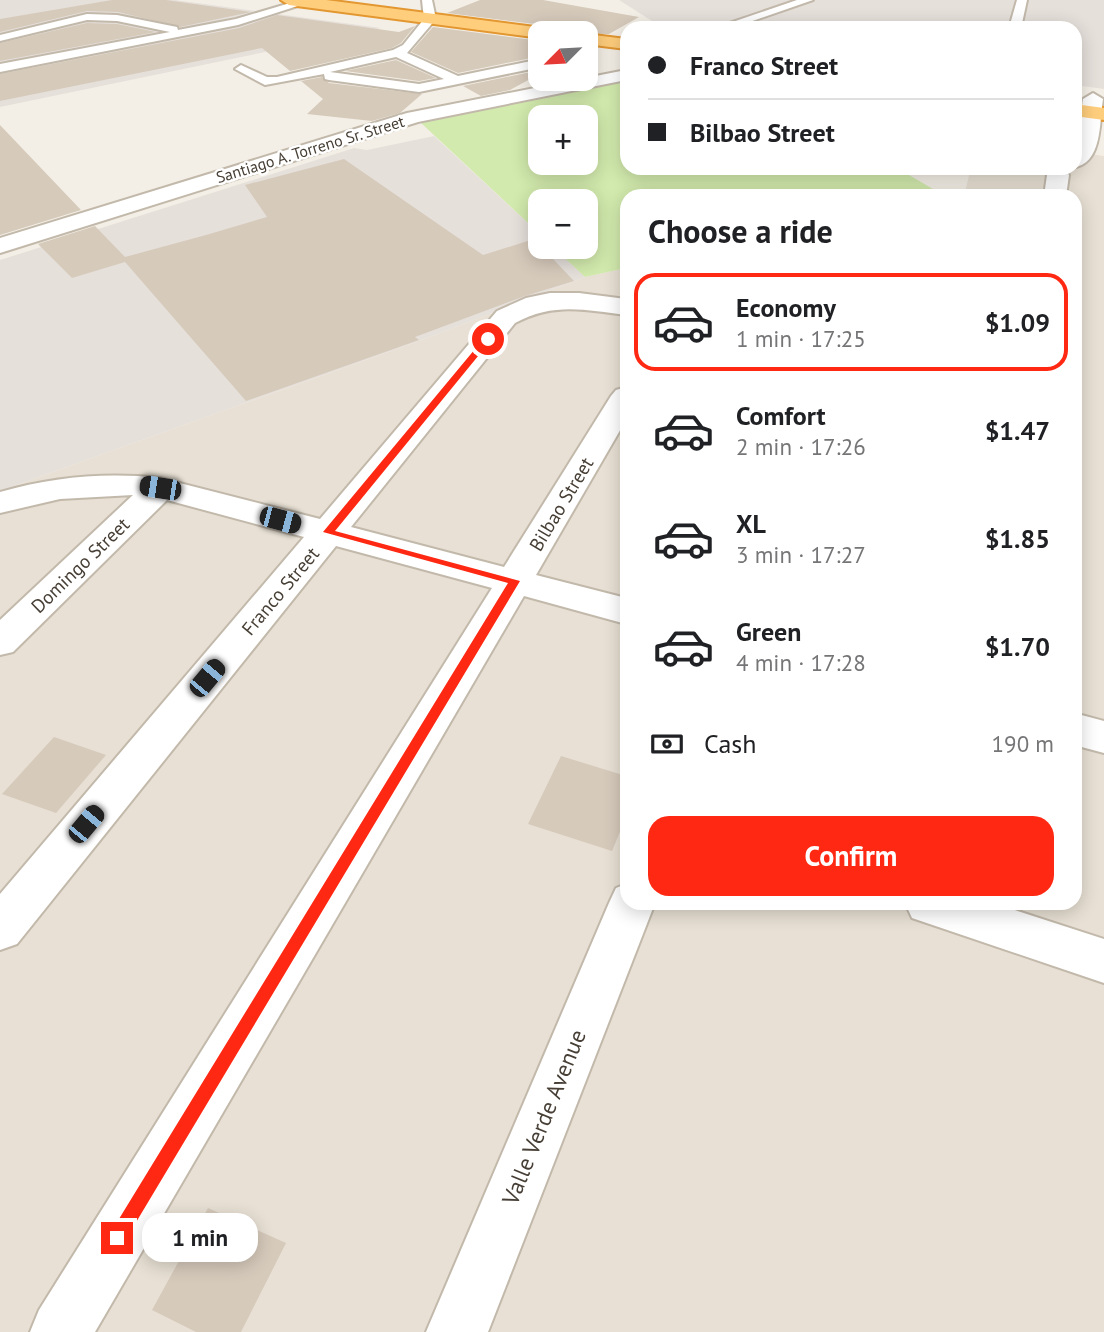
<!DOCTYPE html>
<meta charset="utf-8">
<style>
:root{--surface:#fff;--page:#f6f6f6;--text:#202124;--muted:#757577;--line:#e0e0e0;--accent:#ff2812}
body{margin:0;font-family:"PT Sans",sans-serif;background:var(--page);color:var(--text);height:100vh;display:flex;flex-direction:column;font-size:26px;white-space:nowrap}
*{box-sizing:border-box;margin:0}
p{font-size:23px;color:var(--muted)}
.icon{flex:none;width:38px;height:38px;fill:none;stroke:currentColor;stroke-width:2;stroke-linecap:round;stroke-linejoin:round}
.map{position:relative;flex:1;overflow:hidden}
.sheet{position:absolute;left:620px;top:189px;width:462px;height:721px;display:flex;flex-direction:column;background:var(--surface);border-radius:21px;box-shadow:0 4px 18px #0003}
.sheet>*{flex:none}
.banner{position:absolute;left:620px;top:21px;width:462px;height:154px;border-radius:21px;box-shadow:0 4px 18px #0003;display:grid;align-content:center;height:154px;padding:0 28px;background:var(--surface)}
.needle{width:46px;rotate:246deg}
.tools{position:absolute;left:528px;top:21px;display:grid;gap:14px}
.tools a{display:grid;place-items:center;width:70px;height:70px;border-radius:14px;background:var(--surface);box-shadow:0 4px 18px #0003;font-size:35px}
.end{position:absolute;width:32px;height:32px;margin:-16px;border:9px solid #ff2812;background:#fff;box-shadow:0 0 0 4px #fff}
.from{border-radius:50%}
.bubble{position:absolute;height:49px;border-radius:21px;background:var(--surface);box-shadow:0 4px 18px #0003;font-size:23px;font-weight:700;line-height:49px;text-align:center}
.car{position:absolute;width:21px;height:42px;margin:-21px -10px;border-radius:9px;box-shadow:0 0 5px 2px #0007;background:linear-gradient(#222 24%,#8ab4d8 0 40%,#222 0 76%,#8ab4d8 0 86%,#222 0)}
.banner b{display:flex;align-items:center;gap:24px;height:66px;font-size:26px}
.banner b+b{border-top:2px solid var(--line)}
.banner i{width:18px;height:18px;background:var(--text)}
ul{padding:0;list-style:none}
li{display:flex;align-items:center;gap:21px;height:98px;margin:0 14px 10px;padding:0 14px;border:4px solid transparent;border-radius:21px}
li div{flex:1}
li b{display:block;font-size:26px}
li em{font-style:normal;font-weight:700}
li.active{border-color:var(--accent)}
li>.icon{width:63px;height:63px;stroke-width:1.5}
h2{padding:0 28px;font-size:32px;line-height:84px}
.pay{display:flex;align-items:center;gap:18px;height:77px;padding:0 28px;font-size:26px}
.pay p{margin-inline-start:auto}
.primary-button{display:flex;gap:14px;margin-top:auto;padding:14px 28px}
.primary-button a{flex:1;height:80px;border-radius:21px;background:var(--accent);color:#fff;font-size:28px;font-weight:700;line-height:80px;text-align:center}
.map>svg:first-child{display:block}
.residential{fill:#e8e0d4}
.industrial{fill:#e6e0db}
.green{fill:#d2eaad;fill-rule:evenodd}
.building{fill:#d6cabb}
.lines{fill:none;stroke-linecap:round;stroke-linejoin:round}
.service-casing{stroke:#c2b9ab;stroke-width:4}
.minor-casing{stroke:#c2b9ab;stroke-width:4}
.trunk-casing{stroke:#e39731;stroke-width:4}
.service{fill:#fff;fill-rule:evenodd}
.minor{fill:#fff;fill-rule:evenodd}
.trunk{fill:#ffce7d;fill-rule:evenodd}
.route{fill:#ff2812}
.labels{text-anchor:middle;stroke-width:5;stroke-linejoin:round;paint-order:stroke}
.far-street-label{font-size:16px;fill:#473f35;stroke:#fff}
.street-label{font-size:19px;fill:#473f35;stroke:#fff}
.near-street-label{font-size:23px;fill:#473f35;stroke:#fff}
</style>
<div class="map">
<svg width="1104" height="1332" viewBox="0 0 1104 1332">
<rect width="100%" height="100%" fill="#f4efe6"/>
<path class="residential" d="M1075,152L1104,156V1332H0V491L430,337L585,277L626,268V903H1074V196H964L971,168H1074Z"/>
<path class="industrial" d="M0,0H175L381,28L0,107Z
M619,0H1104V89L1075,85L1074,28H663Z
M434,136L541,235V247H553L585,277L430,337L0,491V260L354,148L367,150Z"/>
<path class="green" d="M626,81V168H897L945,196H626V268L585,277L553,247H586V201H541V235L420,122ZM541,117H586V163H541Z"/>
<path class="building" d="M112,0H166L251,12L180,27L118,12L87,11L0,32V19Z
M480,0H543L639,17L609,34L553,33L543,25L447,13Z
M277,15L399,32L415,26L401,43L392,48L290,71L262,48L0,101V74L239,28Z
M87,23L117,24L156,32L0,61V43Z
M433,27L541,41V56L458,73L411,52Z
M396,60L436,78L419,81L345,71Z
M541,70V73L510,90L481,96L463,86Z
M322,77L329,83L422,94L400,113L372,121L307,114L323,99L301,81Z
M0,125L81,210L0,235Z
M344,159L483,255L534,239L574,281L525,296L415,337L419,340L246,401L125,262L72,278L38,244L95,226L125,257L206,235L267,217L245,185Z
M54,737L106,755L56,813L2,794Z
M561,756L626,776V817L612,851L528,824Z
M208,1208L286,1243L241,1332H196L152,1310Z"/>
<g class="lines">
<defs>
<path id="service" d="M300,0L310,2L238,25L0,72V64L170,32L117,21L87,20L0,41V35L87,14L117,15L177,27L178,30L236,19Z
M422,0H432L436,19L407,53L458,76L541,59V67L419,92L329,80L325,79L324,74L265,85L235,69L241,65L267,77H277L393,50L403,45L424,19ZM396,57L444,79L419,84L330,72Z
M797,0H813L732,28H715Z
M1017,0H1027L1021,28H1009Z"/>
<path id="minor" d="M626,70V80L418,122L0,253V238L407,113Z
M1093,93L1103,99C1099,123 1103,164 1072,168L1083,99Z
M1042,168H1064L1069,175L1066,196H1044L1047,175Z
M550,293H579L626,299V315C586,310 553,302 515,323L351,527L504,567L611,396L616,390L626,387V420L536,575L626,598V624L524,596L95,1332H30L39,1310L492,588L336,546L17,944L0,950V894L304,537L167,500L13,652L0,655V620L133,495L60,499L0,513V492C53,477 105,472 160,478L320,519L497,311L526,298Z
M1074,713L1104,721V753L1074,745Z
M626,884V903H655L488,1332H426L609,903L616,888Z
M905,903H993L1104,939V983L912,918Z"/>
<path id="trunk" d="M281,0H326L543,28L551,33H541V38L289,5Z
M586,34L626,39V49L586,44Z
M1074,104L1104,108V120L1074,116Z"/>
</defs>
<use href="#service" class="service-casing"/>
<use href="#minor" class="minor-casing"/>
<use href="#trunk" class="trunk-casing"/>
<use href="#service" class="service"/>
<use href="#minor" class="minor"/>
<use href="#trunk" class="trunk"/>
</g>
<path class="route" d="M485,337L492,339L335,531L520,581L123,1244L117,1247L111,1244L109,1238L111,1232L508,583L323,532Z"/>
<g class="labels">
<g class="far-street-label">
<text transform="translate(310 149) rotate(-17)" y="6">Santiago A. Torreno Sr. Street</text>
</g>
<g class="street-label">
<text transform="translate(561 504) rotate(-59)" y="7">Bilbao Street</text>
<text transform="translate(80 565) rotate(-44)" y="7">Domingo Street</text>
<text transform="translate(280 591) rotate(-50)" y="7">Franco Street</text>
</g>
<g class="near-street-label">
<text transform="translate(544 1117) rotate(-68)" y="8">Valle Verde Avenue</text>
</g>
</g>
</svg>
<div class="tools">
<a><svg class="needle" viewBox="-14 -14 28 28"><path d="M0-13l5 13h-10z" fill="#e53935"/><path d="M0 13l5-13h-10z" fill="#757577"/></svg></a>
<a>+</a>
<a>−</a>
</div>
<i class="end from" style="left:488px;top:339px"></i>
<i class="end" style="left:117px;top:1238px"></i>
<div class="bubble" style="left:142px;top:1213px;width:116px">1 min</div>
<i class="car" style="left:160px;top:488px;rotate:279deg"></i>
<i class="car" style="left:280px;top:520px;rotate:105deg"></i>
<i class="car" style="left:207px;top:678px;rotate:40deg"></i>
<i class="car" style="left:86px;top:824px;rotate:40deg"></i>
<div class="banner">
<b><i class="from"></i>Franco Street</b>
<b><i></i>Bilbao Street</b>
</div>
<section class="sheet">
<h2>Choose a ride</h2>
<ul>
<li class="active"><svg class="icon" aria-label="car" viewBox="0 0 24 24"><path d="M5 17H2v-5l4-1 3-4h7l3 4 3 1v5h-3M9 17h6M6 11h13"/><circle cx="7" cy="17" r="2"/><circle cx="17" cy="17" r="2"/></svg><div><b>Economy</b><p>1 min · 17:25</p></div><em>$1.09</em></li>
<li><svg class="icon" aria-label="car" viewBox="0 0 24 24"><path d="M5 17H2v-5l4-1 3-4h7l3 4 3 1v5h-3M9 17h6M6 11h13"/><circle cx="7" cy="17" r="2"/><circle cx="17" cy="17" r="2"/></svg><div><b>Comfort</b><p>2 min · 17:26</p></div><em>$1.47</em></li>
<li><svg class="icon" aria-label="car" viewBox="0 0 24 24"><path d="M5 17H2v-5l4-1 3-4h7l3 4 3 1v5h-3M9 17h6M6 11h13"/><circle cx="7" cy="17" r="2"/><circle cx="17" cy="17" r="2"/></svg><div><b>XL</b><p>3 min · 17:27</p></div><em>$1.85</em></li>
<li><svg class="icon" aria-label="car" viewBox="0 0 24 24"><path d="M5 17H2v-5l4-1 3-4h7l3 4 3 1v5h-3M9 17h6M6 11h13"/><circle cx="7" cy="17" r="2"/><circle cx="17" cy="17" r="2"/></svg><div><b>Green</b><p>4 min · 17:28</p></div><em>$1.70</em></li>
</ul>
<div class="pay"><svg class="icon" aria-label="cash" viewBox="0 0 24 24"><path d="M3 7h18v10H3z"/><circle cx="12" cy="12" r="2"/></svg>Cash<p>190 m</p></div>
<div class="primary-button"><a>Confirm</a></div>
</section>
</div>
